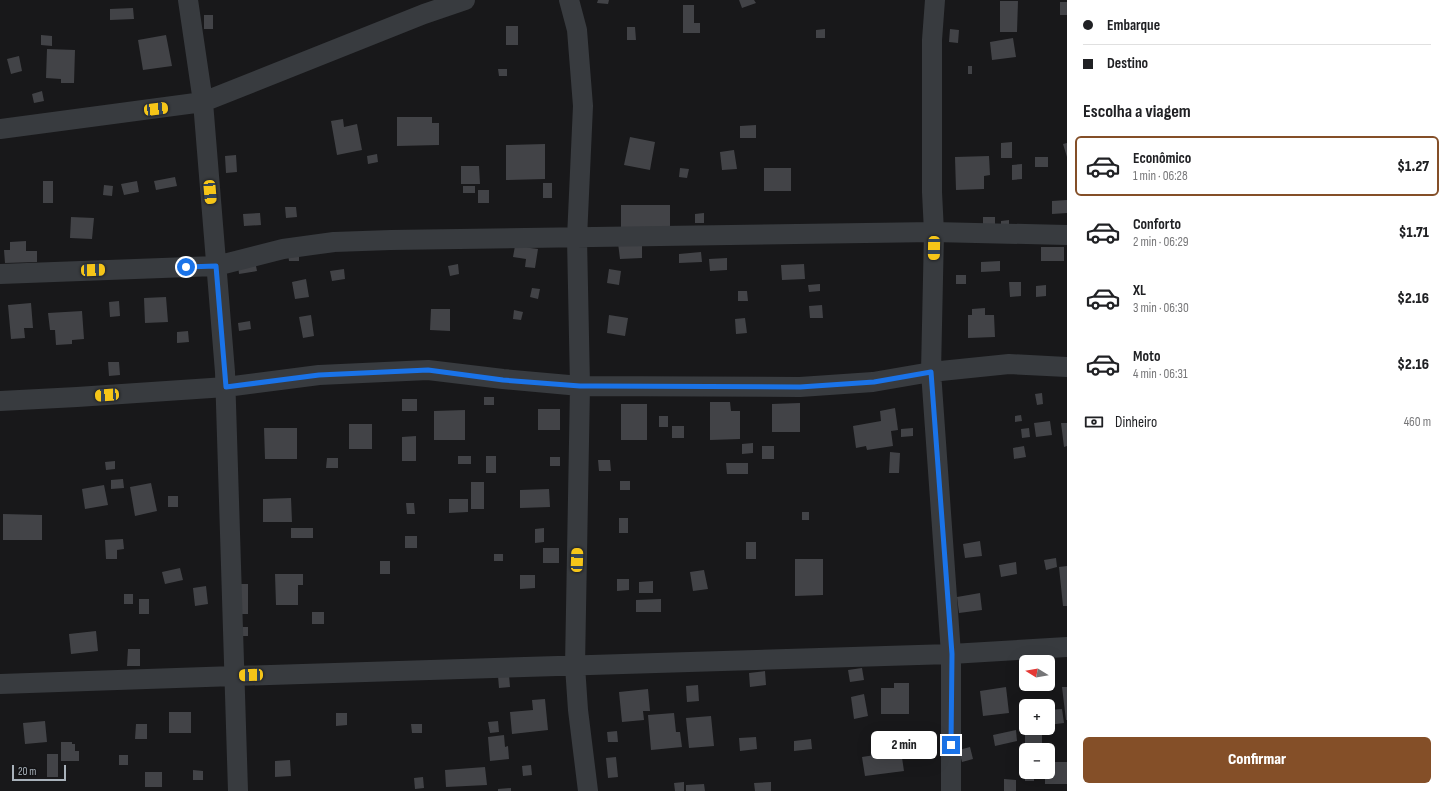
<!DOCTYPE html>
<html lang="pt">
<meta charset="utf-8">
<style>
:root{--surface:#fff;--page:#f2f2f2;--text:#202124;--muted:#757577;--line:#e0e0e0;--accent:#844f28}
body{margin:0;font-family:"Sofia Sans Condensed",sans-serif;background:var(--page);color:var(--text);height:100vh;display:flex;flex-direction:column;font-size:15px;white-space:nowrap}
*{box-sizing:border-box;margin:0}
p{font-size:13px;color:var(--muted)}
.icon{flex:none;width:22px;height:22px;fill:none;stroke:currentColor;stroke-width:2;stroke-linecap:round;stroke-linejoin:round}
.map{position:relative;flex:1;overflow:hidden}
.sheet{display:flex;flex-direction:column;background:var(--surface);width:380px}
.sheet>*{flex:none}
.banner{display:grid;align-content:center;height:88px;padding:0 16px;background:var(--surface)}
.needle{width:26px;rotate:281deg}
.tools{position:absolute;left:1019px;top:655px;display:grid;gap:8px}
.tools a{display:grid;place-items:center;width:36px;height:36px;border-radius:6px;background:var(--surface);box-shadow:0 4px 16px #0002;font-size:20px}
.scale{position:absolute;left:12px;bottom:10px;width:54px;box-sizing:border-box;padding-left:4px;border:2px solid #a9b2bb;border-top:0;font-size:11px;line-height:14px;white-space:nowrap;color:#a9b2bb;-webkit-text-stroke:3px #131315;paint-order:stroke}
.end{position:absolute;width:18px;height:18px;margin:-9px;border:5px solid #1a73e8;background:#fff;box-shadow:0 0 0 2px #fff}
.from{border-radius:50%}
.bubble{position:absolute;height:28px;border-radius:6px;background:var(--surface);box-shadow:0 4px 16px #0002;font-size:13px;font-weight:800;line-height:28px;text-align:center}
.car{position:absolute;width:12px;height:24px;margin:-12px -6px;border-radius:5px;box-shadow:0 0 3px 1px #0007;background:linear-gradient(#f5c518 24%,#345 0 40%,#f5c518 0 76%,#345 0 86%,#f5c518 0)}
.banner b{display:flex;align-items:center;gap:14px;height:38px;font-size:15px}
.banner b+b{border-top:1px solid var(--line)}
.banner i{width:10px;height:10px;background:var(--text)}
ul{padding:0;list-style:none}
li{display:flex;align-items:center;gap:12px;height:60px;margin:0 8px 6px;padding:0 8px;border:2px solid transparent;border-radius:6px}
li div{flex:1}
li b{display:block;font-size:15px}
li em{font-style:normal;font-weight:800}
li.selected{border-color:var(--accent)}
li>.icon{width:36px;height:36px;stroke-width:1.5}
h2{padding:0 16px;font-size:18px;line-height:48px}
.pay{display:flex;align-items:center;gap:10px;height:44px;padding:0 16px;font-size:15px}
.pay p{margin-inline-start:auto}
.cta{display:flex;gap:8px;margin-top:auto;padding:8px 16px}
.cta a{flex:1;height:46px;border-radius:6px;background:var(--accent);color:#fff;font-size:16px;font-weight:800;line-height:46px;text-align:center}
main{display:flex;flex:1;min-height:0}
.map>svg:first-child{display:block}
.building{fill:#424347}
.lines{fill:none;stroke-linecap:round;stroke-linejoin:round}
.minor{stroke:#383b3f;stroke-width:20}
.route{stroke:#1a73e8;stroke-width:5}
</style>
<main>
<div class="map">
<svg width="1067" height="791" viewBox="0 0 1067 791">
<rect width="100%" height="100%" fill="#18181a"/>
<path class="building" d="M598,0H609L608,4L597,3Z
M739,0H754L756,3L742,8Z
M1000,1H1018L1017,32H1000Z
M1060,2H1067V15H1060Z
M683,5H694V23H700V33H683Z
M133,8L134,19L110,20V9Z
M204,15H213V29H204Z
M506,26H518V45H506Z
M627,27H635L636,40H627Z
M825,29V38H816V30Z
M950,29L959,30L958,43L949,42Z
M41,35L52,36V46L41,45Z
M166,35L172,66L143,70L138,40Z
M1013,38L1016,57L992,60L990,42Z
M47,49L75,50L74,83H61V79L46,78Z
M19,56L22,71L11,74L7,59Z
M968,66H972V74H968Z
M498,69H507V76H499Z
M42,91L44,101L34,103L32,94Z
M397,117H432V123H439V145L397,146Z
M343,119L344,127L357,124L362,150L337,155L331,121Z
M756,125V138H740V126Z
M630,137L655,142L650,170L624,165Z
M1012,142V158H1001V143Z
M1067,143V157L1063,144Z
M545,144V179L506,180V145Z
M734,150L737,169L722,170L720,152Z
M377,154L378,162L368,164L367,156Z
M236,155L237,172L226,173L225,156Z
M989,156L990,175L984,176V189L956,190L955,157Z
M1035,157H1048V167H1035Z
M1022,164V179L1012,180V165Z
M461,166H479L480,184H461Z
M680,168L689,169L687,178L679,177Z
M764,168H791V191H764Z
M175,177L177,186L156,190L154,181Z
M43,181H53V203H43Z
M137,181L139,192L124,195L121,184Z
M543,183H552V198H543Z
M104,185L113,186L112,196L103,195Z
M463,186H475V193H463Z
M478,190H489V203H478Z
M1067,200V213L1052,214V201Z
M621,205H670V229H621Z
M285,207H296L297,217L286,218Z
M260,213L261,225L244,226L243,214Z
M704,213V223H695V214Z
M71,217L94,218L92,239L70,238Z
M983,217H995V227H983Z
M1009,220V228L1001,229V221Z
M26,241V251H37V262L5,263L4,250H10V242Z
M642,242V258L620,259L618,243Z
M515,246L538,249L535,268L525,267L526,259L513,257Z
M1041,247H1064V261H1041Z
M299,252V261H289L288,253Z
M701,252L702,262L679,263V254Z
M727,258V270L710,271L709,259Z
M255,261L257,271L239,274L238,264Z
M1000,261V271L981,272V262Z
M458,264L459,274L450,276L448,266Z
M804,264L805,279L782,280L781,265Z
M344,269L345,279L332,281L330,271Z
M609,269L621,271L619,285L607,283Z
M956,275H966V284H956Z
M306,279L309,297L295,299L292,282Z
M1009,282H1021V296L1010,297Z
M820,284V291L809,292L808,285Z
M1046,285V296L1036,297V286Z
M532,288L540,289L538,299L530,297Z
M738,291H747L748,301H738Z
M166,297L168,322L145,323L144,298Z
M119,301L120,316L110,317L109,302Z
M31,303L33,328H24L25,338L11,339L8,305Z
M822,305L823,318H810L809,306Z
M985,308V315H994L995,337L968,338V315H972V309Z
M431,309H450V331L430,330Z
M514,310L523,312L521,320L513,319Z
M82,311L84,339L72,340V344L56,345L55,330H50L48,313Z
M311,315L314,336L303,338L299,317Z
M609,315L628,318L625,336L607,333Z
M745,318L747,333L736,334L735,319Z
M250,321L251,329L239,331L238,323Z
M188,331L189,342L177,343V332Z
M108,362H119L120,375L109,376Z
M1042,393L1043,404L1037,405L1035,394Z
M484,397H494V405H484Z
M402,399H417V411H402Z
M710,402H730L731,411H740V439L710,440Z
M800,403V432H772V404Z
M621,404H647V440H621Z
M895,408L898,430L891,431L893,446L867,450L866,446L856,448L853,426L881,421L880,411Z
M538,409H560V430H538Z
M465,410V440H434V411Z
M1021,415L1022,421L1015,422V416Z
M659,416H668V427H659Z
M1050,421L1052,435L1036,437L1034,423Z
M1061,423H1067V446L1064,447Z
M349,424H372V449H349Z
M672,426H684V438H672Z
M264,428H297V459H265Z
M913,428V436L901,437V429Z
M1029,428L1030,437L1022,438L1021,429Z
M416,436V461H402V437Z
M753,443V453L742,454V444Z
M762,446H774V459H762Z
M1024,446L1026,457L1014,459L1013,448Z
M890,452L900,453L899,473H889Z
M458,456H471V464H458Z
M486,456H496V473H486Z
M550,457H560V466H550Z
M327,458H338V468H326Z
M598,460H610L611,471H599Z
M115,461V469L106,470L105,462Z
M726,463H748V474H727Z
M123,479L124,488L111,489V480Z
M620,481H630V490H620Z
M471,482H484V509H471Z
M151,483L157,511L135,516L130,487Z
M104,485L108,505L85,509L82,489Z
M549,489L550,507L520,508V490Z
M168,496H178V507H168Z
M291,498L292,522H263V499Z
M449,499H468V512L449,513Z
M406,503H414L415,514H407Z
M802,512H809V520H802Z
M3,514L42,515V540H3Z
M619,518H628V533H619Z
M291,528H313V538H291Z
M544,528V542L535,543V529Z
M405,536H417V548H405Z
M123,539L124,549L117,550V559H106L105,540Z
M980,541L982,556L965,558L963,544Z
M746,542H756V559H746Z
M543,548H559V563H543Z
M494,554H503V561H494Z
M1056,558L1057,567L1046,570L1044,560Z
M795,559H823V595L795,596Z
M380,561H390V574H380Z
M1016,562L1017,574L1001,577L999,565Z
M1067,566V606H1063L1059,567Z
M180,568L183,580L165,584L162,572Z
M704,570L708,589L693,591L690,572Z
M275,574H303V585H298V605H276Z
M520,575H535V588L520,589Z
M617,579H629V590L617,591Z
M653,581V593H639V582Z
M237,584H248V614H237Z
M206,586L208,604L195,606L193,588Z
M980,593L982,610L959,613L957,597Z
M124,594H133V604H124Z
M139,599H149V614H139Z
M661,599V612H636V600Z
M312,612H324V624H312Z
M239,627H248V636H239Z
M96,631L98,651L71,654L69,634Z
M128,649H140V666H127Z
M862,668L864,680L850,682L848,670Z
M765,671L766,685L750,687L749,673Z
M509,675L510,687L499,688L498,676Z
M894,683H909V714H881V688H894Z
M1039,684H1048V689H1039Z
M698,685L699,701L687,702L686,686Z
M1006,687L1009,713L983,716L980,691Z
M1062,687H1067V720H1066Z
M648,689L650,711H643L644,720L622,722L619,692Z
M864,694L868,716L854,719L851,697Z
M545,699L548,730L512,734L510,712L533,710L532,700Z
M1035,699L1036,706H1026V723H1024L1020,702Z
M1062,709L1064,723L1048,725V710Z
M169,712H191V733H169Z
M336,713H347V725L336,726Z
M674,713L676,732H680L682,747L651,750L648,715Z
M711,716L714,746L689,748L686,718Z
M45,721L47,742L25,744L23,723Z
M498,721L499,732L490,733L488,722Z
M136,724H147V739H135Z
M411,724H422V733H412Z
M1016,730L1017,741L995,746L993,735Z
M617,731L618,742H608L607,732Z
M504,735L505,747L508,746L509,759L490,761L488,737Z
M1025,735H1042V750H1025Z
M756,737L757,749L740,751L739,738Z
M811,739L812,749L794,751V741Z
M61,742H72V744H75V751H79V761H61Z
M970,747L973,759L962,762L959,750Z
M901,751L904,771L865,776L862,757Z
M47,754H58V777H47Z
M119,755H128V765H119Z
M616,757L618,777L608,778L606,758Z
M290,760L291,776L275,777V761Z
M1048,762H1067V784H1045V772H1048Z
M531,765L532,775L523,776L522,766Z
M485,767L487,785L446,787L445,770Z
M193,770L203,771V780H193Z
M145,772H162V787H145Z
M1025,774H1034V781H1025Z
M423,777L424,788L415,789L414,778Z
M1004,779L1016,780V791H1004Z
M684,782V791H675L674,783Z
M771,782V791H755L754,783Z
M704,784L705,791H686V785Z
M511,788V791H498V789Z"/>
<g class="lines">
<path class="minor" d="M188,0L203,102L225,372L238,791
M569,0L577,30L583,106L577,238L580,386L575,666L578,710L588,791
M935,0L932,40V192L934,232L931,372L951,654V791
M0,129L203,102L424,14L465,0
M0,274L216,266L283,249L334,242L391,240L934,232L1067,235
M0,401L77,397L226,387L319,375L428,370L503,379L580,386L800,387L873,382L931,372L1009,364L1067,367
M0,684L235,676L951,654L1067,647"/>
</g>
<g class="lines">
<path class="route" d="M186,267L216,266L226,387L319,375L428,370L503,380L580,386H595L800,387L874,382L931,372L952,654L951,745"/>
</g>
</svg>
<div class="tools">
<a><svg class="needle" viewBox="-14 -14 28 28"><path d="M0-13l5 13h-10z" fill="#e53935"/><path d="M0 13l5-13h-10z" fill="#757577"/></svg></a>
<a>+</a>
<a>−</a>
</div>
<div class="scale">20 m</div>
<i class="end from" style="left:186px;top:267px"></i>
<i class="end" style="left:951px;top:745px"></i>
<div class="bubble" style="left:871px;top:731px;width:66px">2 min</div>
<i class="car" style="left:156px;top:109px;rotate:83deg"></i>
<i class="car" style="left:210px;top:192px;rotate:175deg"></i>
<i class="car" style="left:934px;top:248px;rotate:181deg"></i>
<i class="car" style="left:93px;top:270px;rotate:88deg"></i>
<i class="car" style="left:107px;top:395px;rotate:266deg"></i>
<i class="car" style="left:577px;top:560px;rotate:2deg"></i>
<i class="car" style="left:251px;top:675px;rotate:268deg"></i>
</div>
<section class="sheet">
<div class="banner">
<b><i class="from"></i>Embarque</b>
<b><i></i>Destino</b>
</div>
<h2>Escolha a viagem</h2>
<ul>
<li class="selected"><svg class="icon" aria-label="car" viewBox="0 0 24 24"><path d="M5 17H2v-5l4-1 3-4h7l3 4 3 1v5h-3M9 17h6M6 11h13"/><circle cx="7" cy="17" r="2"/><circle cx="17" cy="17" r="2"/></svg><div><b>Econômico</b><p>1 min · 06:28</p></div><em>$1.27</em></li>
<li><svg class="icon" aria-label="car" viewBox="0 0 24 24"><path d="M5 17H2v-5l4-1 3-4h7l3 4 3 1v5h-3M9 17h6M6 11h13"/><circle cx="7" cy="17" r="2"/><circle cx="17" cy="17" r="2"/></svg><div><b>Conforto</b><p>2 min · 06:29</p></div><em>$1.71</em></li>
<li><svg class="icon" aria-label="car" viewBox="0 0 24 24"><path d="M5 17H2v-5l4-1 3-4h7l3 4 3 1v5h-3M9 17h6M6 11h13"/><circle cx="7" cy="17" r="2"/><circle cx="17" cy="17" r="2"/></svg><div><b>XL</b><p>3 min · 06:30</p></div><em>$2.16</em></li>
<li><svg class="icon" aria-label="car" viewBox="0 0 24 24"><path d="M5 17H2v-5l4-1 3-4h7l3 4 3 1v5h-3M9 17h6M6 11h13"/><circle cx="7" cy="17" r="2"/><circle cx="17" cy="17" r="2"/></svg><div><b>Moto</b><p>4 min · 06:31</p></div><em>$2.16</em></li>
</ul>
<div class="pay"><svg class="icon" aria-label="cash" viewBox="0 0 24 24"><path d="M3 7h18v10H3z"/><circle cx="12" cy="12" r="2"/></svg>Dinheiro<p>460 m</p></div>
<div class="cta"><a>Confirmar</a></div>
</section>
</main>
